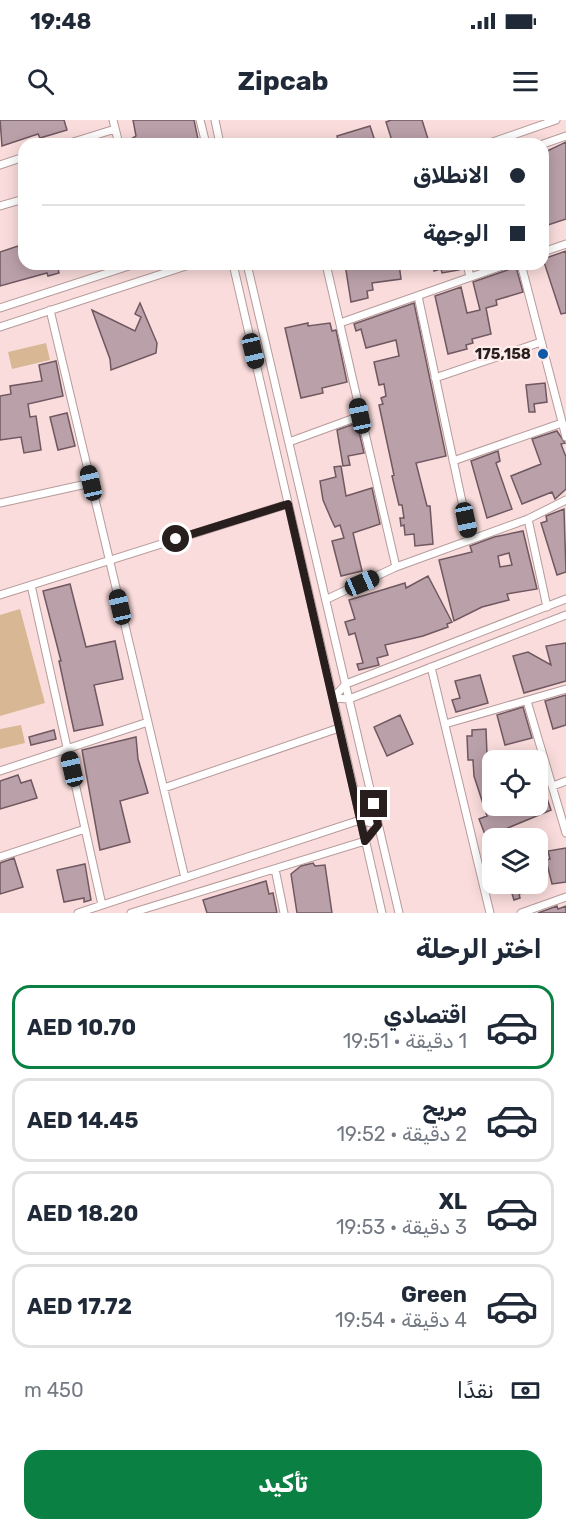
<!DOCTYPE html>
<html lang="ar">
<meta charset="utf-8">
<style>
:root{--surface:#fff;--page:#f6f6f7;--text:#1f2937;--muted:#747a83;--line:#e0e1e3;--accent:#0b8043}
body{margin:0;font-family:Rubik,Cairo,sans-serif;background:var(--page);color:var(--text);direction:rtl;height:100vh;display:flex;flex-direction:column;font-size:22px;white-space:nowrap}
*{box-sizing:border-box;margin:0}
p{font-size:20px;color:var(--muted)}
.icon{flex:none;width:33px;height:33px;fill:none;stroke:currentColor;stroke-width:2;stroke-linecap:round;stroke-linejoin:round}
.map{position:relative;height:793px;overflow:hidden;direction:ltr}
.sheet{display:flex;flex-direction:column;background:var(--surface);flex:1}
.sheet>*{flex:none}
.banner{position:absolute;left:18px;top:18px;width:531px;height:132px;border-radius:18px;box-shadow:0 3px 15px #0003;direction:rtl;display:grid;align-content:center;height:132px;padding:0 24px;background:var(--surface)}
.tools{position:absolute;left:482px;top:630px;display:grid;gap:12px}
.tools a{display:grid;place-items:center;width:66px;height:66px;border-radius:12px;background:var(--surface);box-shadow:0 3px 15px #0003;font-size:30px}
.end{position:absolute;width:27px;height:27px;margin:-14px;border:8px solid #281e1e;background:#fff;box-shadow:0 0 0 3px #fff}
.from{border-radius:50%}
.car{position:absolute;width:18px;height:36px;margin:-18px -9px;border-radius:8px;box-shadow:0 0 4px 2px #0007;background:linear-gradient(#222 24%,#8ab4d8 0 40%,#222 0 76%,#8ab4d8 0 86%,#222 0)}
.banner b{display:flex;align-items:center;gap:21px;height:57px;font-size:22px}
.banner b+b{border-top:2px solid var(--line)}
.banner i{width:15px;height:15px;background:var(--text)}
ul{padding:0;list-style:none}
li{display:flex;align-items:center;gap:18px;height:84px;margin:0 12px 9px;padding:0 12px;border:3px solid var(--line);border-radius:18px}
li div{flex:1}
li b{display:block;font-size:22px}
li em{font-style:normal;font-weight:700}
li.on{border-color:var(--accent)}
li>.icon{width:54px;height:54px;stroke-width:1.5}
h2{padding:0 24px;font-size:27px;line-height:72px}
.pay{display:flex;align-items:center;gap:15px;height:66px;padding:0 24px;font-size:22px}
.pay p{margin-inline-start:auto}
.button{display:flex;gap:12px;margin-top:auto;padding:12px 24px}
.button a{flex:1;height:69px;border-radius:18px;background:var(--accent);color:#fff;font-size:24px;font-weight:700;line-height:69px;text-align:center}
.status{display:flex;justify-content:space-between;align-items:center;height:42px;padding:0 30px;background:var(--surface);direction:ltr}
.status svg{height:16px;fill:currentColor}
header{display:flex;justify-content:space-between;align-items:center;height:78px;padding:0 24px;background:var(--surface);font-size:27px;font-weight:700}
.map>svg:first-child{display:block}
.green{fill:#d8b894}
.building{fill:#baa0a9;stroke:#6f5860;stroke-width:1.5;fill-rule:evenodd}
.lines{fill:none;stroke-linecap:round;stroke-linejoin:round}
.street-casing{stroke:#b69b9a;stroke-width:9}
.street{stroke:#fff;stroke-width:7}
.route{stroke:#281e1e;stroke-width:8}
.poi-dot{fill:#0f59a8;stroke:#ffedec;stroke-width:2}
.labels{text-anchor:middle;stroke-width:4.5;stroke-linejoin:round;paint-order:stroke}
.poi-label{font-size:15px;font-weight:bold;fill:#281e1e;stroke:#ffedec;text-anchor:end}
</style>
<div class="status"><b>19:48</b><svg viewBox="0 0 49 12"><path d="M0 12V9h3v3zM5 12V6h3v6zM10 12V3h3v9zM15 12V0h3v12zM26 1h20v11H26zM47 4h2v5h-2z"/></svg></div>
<header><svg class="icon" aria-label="menu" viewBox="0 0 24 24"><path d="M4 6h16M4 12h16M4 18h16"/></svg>Zipcab<svg class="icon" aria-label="search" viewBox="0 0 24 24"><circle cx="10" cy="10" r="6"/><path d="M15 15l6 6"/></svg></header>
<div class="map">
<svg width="566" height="793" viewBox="0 0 566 793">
<rect width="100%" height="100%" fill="#fadcdc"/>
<path class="green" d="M46,223L50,240L12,249L8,232Z
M20,489L45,583L0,596V495Z
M21,605L25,623L0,629V609Z"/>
<path class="building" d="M0,0H64L67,10L40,18L38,14L2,26Z
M133,0H194L199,24H136L128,21L136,16Z
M391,0H422L428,19L412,24H393L386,2Z
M370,6L376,24H339L337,16Z
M566,22V99L545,106L543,33Z
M24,124V144H57L59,153L48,156L47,153L0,166V132Z
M566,131V193L561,194L543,139Z
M345,144H399L401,159L372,163L373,170L367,171L368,178L351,182Z
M433,144H458L459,150L442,153L441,149L434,151Z
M516,147L523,172L496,180L497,185L486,188L491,214L472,219L473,223L466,225L467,229L448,234L435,176L461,167L467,193L480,190L473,162Z
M140,183L157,223L156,233L111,250L110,239L92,190L135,211L141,197L135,194Z
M414,183L446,336L416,343L427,386H430L433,424L415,426L414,414L405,415L404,405L401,406L400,398H404L402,385H399L392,356L394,355L379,285L383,284L381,278L386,276L384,264L379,265L374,242L399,236L396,220L366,228L361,209L356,211L354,204Z
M308,203V206L330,203L332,211L336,210L347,262L322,268L323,273L301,278L285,208Z
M56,241L63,276L28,284L30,297L36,296L41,330L24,333L21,317L0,320V276L11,274L10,266L42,261L39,245Z
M545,263L547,282L534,284L535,292H529L526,265Z
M67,293L75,326L58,330L50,297Z
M357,303L364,333L348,336L350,345L343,346L337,310Z
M557,311L565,323L561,324L566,337V369L555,379L552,372L522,384L511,356L541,344L532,319Z
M498,331L500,341L496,343L512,389L487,398L471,341Z
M341,346L346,376L372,368L380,404L353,413L362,451L341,456L332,421L344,418L340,405L335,407L332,401L323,380L320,361L336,357L334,347Z
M564,389L566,452L557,455L541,403L547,401L546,396Z
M523,411L537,469L507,474L509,480L482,487L454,501L439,440L472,432L470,426L494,417ZM509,433L512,445L500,447L498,436Z
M428,456L452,502L447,504L448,507L423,516L385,525L388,535L377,538L379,545L359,550L357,544L363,543L355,513L349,515L345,502L355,499L349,480L405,463L406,468Z
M70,464L86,527L115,521L123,559L94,565L103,605L74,611L59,541H61L43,471Z
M566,523V561L524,573L513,536L528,532L551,545L546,526Z
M480,555L488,583L456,592L452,580L460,578L455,561Z
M566,575V605L553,609L545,581Z
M523,587L532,618L505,625L497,595Z
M400,595L413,624L387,636L374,607Z
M486,609L487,635L500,634L502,640H492V686H537L538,652L551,690L486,717L479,699L487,696L474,656L473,640H468L467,616H472V610Z
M54,610L56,619L31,625L29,617Z
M136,617L138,639L148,673L120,681L130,722L100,730L82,630Z
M18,655L21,663L31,660L37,678L0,689V661Z
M566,728V762L552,764L546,740L550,739L548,731Z
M14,738L23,767L0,774V743Z
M313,743L315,746L325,745L332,793H297L291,754L301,746Z
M85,744L91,780L84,782V778L64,782L57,750Z
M266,761L269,774L273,773L277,793H207L203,780Z
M509,764H536L538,769L519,774L520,778L514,780Z
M557,786L558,789L566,786V793H538Z"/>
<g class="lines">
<defs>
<path id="street" d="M113,0L119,24
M200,0L206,24
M215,0L220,24
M67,24L115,9
M487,24L556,0
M543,24L566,16
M0,45L24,37
M0,86L24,79
M543,132L566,124
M233,144L333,578L349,579L566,495
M247,144L399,793
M326,144L396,447
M467,144L470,157
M521,144L566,317
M418,176L470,419
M0,188L135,144
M50,190L185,758
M340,203L508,144
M0,207L192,144
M435,258L541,222
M289,322L360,296
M453,341L562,303
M0,383L91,363
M528,399L547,487
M31,465L102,785
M0,475L288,384
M327,479L396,447L528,399L566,380
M431,547L490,793
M527,581L566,713
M445,604L566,569
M0,651L148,602
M553,666L566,661
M164,668L339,608
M0,737L85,709
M275,749L284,793
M78,793L360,700L378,705L365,721L131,793
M382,793L333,578L346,564L566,479
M521,793L566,777"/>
</defs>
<use href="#street" class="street-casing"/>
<use href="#street" class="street"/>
</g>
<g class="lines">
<path class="route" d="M176,419L288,384L365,721L378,705L374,684"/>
</g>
<circle class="poi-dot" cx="543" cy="234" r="6"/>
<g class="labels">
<g class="poi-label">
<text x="531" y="239">175,158</text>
</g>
</g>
</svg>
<div class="tools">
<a><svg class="icon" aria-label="locate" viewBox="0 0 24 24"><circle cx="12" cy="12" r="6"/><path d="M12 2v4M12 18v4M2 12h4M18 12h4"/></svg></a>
<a><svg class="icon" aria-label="layers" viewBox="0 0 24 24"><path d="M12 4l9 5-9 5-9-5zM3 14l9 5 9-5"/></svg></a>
</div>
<i class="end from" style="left:176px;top:419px"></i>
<i class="end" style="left:374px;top:684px"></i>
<i class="car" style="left:253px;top:231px;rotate:167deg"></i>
<i class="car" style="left:360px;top:296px;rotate:348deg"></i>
<i class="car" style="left:91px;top:363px;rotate:347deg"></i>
<i class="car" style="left:466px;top:400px;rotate:168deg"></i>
<i class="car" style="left:362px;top:463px;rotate:66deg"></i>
<i class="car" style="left:120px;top:487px;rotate:347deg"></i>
<i class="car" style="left:72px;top:649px;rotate:347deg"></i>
<div class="banner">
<b><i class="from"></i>الانطلاق</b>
<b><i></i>الوجهة</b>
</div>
</div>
<section class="sheet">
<h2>اختر الرحلة</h2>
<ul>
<li class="on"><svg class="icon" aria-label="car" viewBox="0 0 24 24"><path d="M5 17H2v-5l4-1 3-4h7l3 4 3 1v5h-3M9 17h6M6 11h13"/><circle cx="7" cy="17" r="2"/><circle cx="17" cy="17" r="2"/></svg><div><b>اقتصادي</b><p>1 دقيقة · 19:51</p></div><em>AED 10.70</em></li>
<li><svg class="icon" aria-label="car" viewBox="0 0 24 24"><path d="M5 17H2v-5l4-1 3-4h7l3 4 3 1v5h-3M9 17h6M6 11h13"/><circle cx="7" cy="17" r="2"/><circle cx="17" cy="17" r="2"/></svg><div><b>مريح</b><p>2 دقيقة · 19:52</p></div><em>AED 14.45</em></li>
<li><svg class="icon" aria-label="car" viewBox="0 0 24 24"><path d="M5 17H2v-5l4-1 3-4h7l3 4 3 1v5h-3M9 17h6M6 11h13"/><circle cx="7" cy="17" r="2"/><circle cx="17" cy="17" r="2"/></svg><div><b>XL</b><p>3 دقيقة · 19:53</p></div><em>AED 18.20</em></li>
<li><svg class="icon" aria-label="car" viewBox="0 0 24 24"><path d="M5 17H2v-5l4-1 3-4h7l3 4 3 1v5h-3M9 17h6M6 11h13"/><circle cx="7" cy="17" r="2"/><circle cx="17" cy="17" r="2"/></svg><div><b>Green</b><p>4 دقيقة · 19:54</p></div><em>AED 17.72</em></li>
</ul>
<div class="pay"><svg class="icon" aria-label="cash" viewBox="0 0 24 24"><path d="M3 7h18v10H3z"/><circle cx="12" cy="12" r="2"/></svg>نقدًا<p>450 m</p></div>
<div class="button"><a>تأكيد</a></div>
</section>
